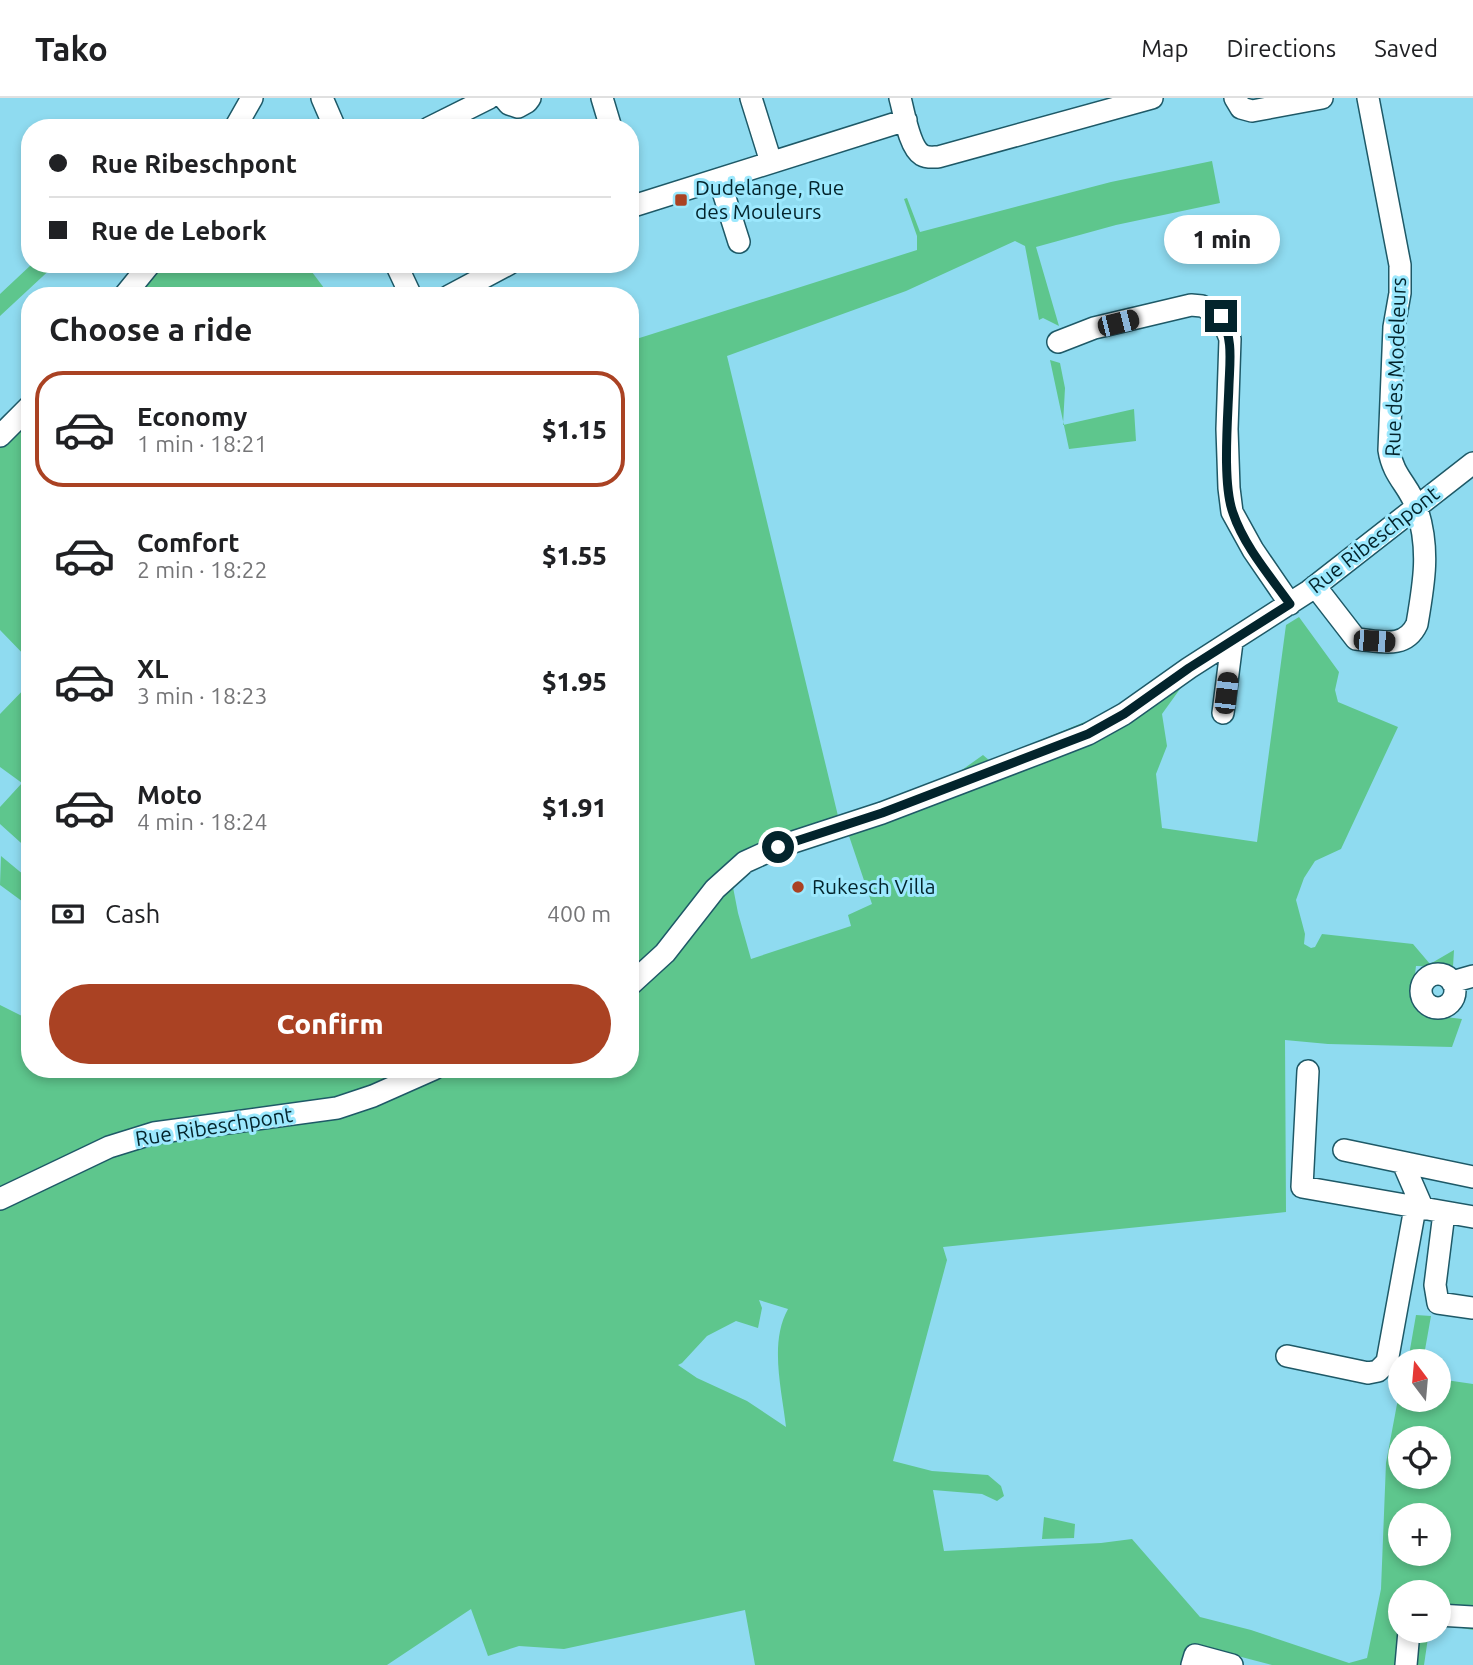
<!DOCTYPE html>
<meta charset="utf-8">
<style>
:root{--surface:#fff;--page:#f6f6f6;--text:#202124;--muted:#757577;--line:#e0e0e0;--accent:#aa4223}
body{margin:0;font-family:Ubuntu,sans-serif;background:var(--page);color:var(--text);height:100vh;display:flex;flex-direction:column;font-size:26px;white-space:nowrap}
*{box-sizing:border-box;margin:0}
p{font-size:23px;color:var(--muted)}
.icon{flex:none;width:38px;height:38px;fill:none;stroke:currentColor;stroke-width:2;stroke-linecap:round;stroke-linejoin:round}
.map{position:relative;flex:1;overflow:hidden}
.panel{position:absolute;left:21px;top:189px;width:618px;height:791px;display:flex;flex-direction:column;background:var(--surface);border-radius:28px;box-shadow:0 4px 10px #0003}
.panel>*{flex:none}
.top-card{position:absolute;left:21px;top:21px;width:618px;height:154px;border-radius:28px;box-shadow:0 4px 10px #0003;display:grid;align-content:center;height:154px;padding:0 28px;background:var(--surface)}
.needle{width:46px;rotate:344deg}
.tools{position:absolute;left:1388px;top:1251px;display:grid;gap:14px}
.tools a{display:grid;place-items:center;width:63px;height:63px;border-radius:50%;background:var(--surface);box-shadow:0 4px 10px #0003;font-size:35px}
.end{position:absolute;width:32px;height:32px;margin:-16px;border:9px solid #03242c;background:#fff;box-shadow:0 0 0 4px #fff}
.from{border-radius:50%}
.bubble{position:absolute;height:49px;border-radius:24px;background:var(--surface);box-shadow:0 4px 10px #0003;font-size:23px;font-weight:800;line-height:49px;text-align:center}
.car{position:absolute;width:21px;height:42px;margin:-21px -10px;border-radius:9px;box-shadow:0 0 5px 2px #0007;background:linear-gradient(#222 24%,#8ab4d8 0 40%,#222 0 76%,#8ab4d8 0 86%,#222 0)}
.top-card b{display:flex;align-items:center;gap:24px;height:66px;font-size:26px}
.top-card b+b{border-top:2px solid var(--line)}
.top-card i{width:18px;height:18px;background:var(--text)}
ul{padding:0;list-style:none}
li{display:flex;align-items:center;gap:21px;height:116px;margin:0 14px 10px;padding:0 14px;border:4px solid transparent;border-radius:28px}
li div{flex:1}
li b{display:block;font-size:26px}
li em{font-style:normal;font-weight:800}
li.current{border-color:var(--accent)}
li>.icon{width:63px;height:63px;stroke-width:1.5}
h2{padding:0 28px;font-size:32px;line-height:84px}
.pay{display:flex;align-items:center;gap:18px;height:77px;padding:0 28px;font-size:26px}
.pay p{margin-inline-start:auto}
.button{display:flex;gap:14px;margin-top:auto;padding:14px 28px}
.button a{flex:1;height:80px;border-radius:42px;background:var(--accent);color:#fff;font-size:28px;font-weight:800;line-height:80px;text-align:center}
header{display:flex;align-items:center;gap:42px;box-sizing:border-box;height:98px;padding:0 35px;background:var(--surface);border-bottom:2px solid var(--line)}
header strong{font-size:33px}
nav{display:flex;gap:38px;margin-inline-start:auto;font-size:24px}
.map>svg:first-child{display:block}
.green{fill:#5ec68d;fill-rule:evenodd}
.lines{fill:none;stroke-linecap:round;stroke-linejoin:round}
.minor-casing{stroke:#1e5967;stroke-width:24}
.minor{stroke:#fff;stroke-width:21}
.route{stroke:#03242c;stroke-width:9}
.poi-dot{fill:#aa4223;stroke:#9ce8fd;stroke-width:2.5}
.labels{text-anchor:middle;stroke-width:6;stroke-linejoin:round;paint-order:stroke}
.poi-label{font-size:21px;fill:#03242c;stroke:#9ce8fd;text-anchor:start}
.street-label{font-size:21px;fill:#03242c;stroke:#9ce8fd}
</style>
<header>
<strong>Tako</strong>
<nav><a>Map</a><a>Directions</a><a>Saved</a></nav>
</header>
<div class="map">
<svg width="1473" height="1567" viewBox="0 0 1473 1567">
<rect width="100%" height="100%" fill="#8fdbf0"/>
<path class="green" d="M1212,63L1220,105L1116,127L1036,149L1059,228L1043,220L1039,222L1025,148L1015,143L906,193L727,258L838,718L952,679L983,657L990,663L1109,614L1136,597L1144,609L1190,577L1162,616L1167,648L1156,676L1162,730L1257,744L1286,527L1299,519L1339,574L1335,592L1338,604L1398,629L1341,751L1315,763L1304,780L1296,802L1305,836L1304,846L1311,850L1315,849L1322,836L1413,846L1430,866L1454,852L1453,869L1416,868L1412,902L1421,916L1462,921L1452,949L1328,946L1285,942L1286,1114L943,1149L947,1162L893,1363L932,1373L988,1377L1001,1388L1004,1398L997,1403L982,1396L933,1392L944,1453L1101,1445L1132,1441L1200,1519L1251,1532L1349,1565L1367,1560L1381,1491L1386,1365L1400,1290V1302H1438L1439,1281L1473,1286V1532L1439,1526L1438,1494H1400V1533H1429L1424,1567H1272L1230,1556L1217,1563L1185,1556L1181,1567H755L745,1512L564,1551L519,1548L488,1558L471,1511L387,1567H0V1101L13,1095H25C66,1073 107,1053 152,1039C210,1022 274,1023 333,1018C348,1013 369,1007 376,992L337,1010L333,1004C253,1013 172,1019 96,1048C63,1061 31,1081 0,1097V907L30,922V971H630V243L917,152V138L904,101L907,100L920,134L1111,84ZM848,735L872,806L848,817L851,828L751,861L738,815L732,784C766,756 807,747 848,735ZM759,1202L788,1211C769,1245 782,1292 786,1329L747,1303L697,1280L678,1267L682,1265L707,1238L736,1223L758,1230L762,1210ZM1400,1340H1438V1379H1400ZM1400,1418H1438V1456H1400Z
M32,166H56L0,218V196Z
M158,166H306L330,198H133Z
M1050,262L1060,265L1065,290L1063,327L1134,311L1136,343L1069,351Z
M30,318V563L0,532V348Z
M30,585V753L0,726V709L22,685L0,669V616Z
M1,758L30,782V809L0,787Z
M1416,1217L1431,1218L1423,1263H1408Z
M1044,1419L1075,1426L1074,1440L1042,1441Z"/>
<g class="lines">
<defs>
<path id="minor" d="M322,0L335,30
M504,0L509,6L518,9L527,4L530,0
M602,0L611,30
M751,0L771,64
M900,0C904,14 909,49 922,57C927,60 933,59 938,59L1152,0
M1235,0L1241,10L1252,13L1322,0
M235,30L252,0
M429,30L489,0
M719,81L739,144
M630,109L906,22
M396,166L411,198
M124,198L150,166
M449,198L509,166
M1058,244L1094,230L1191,207L1202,208L1221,218L1230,241L1227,331L1229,390L1232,414L1253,452L1290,506
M0,338L30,308
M1315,488L1356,541C1380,543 1405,552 1417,526C1424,485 1430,451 1417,411C1410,388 1393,379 1389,352L1394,229L1400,195V167L1368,0
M1223,615L1232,544
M1421 893a17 17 0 1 1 34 0a17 17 0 1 1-34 0Z
M1452,884L1473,878
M630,887L665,855L715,791L745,764L778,749L882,715L1047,652L1088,636L1124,616L1189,570L1309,493L1473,365
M1308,973L1302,1089L1473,1119
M1344,1052L1473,1079
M1403,1065L1423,1111
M0,1101L109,1049L154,1035L337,1010L373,998L434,971
M1444,1115L1435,1187L1438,1205L1473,1210
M1287,1258L1368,1275L1378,1273L1387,1264L1415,1110
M1438,1517L1473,1519
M1192,1567L1195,1557L1232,1567
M1406,1567L1409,1533"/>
</defs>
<use href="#minor" class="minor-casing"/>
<use href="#minor" class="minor"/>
</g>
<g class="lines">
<path class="route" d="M778,749L882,715L1088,636L1124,616L1189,570L1290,506C1270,478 1244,448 1233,415C1222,385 1228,319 1229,286C1230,262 1233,240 1221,218"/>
</g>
<g class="poi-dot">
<rect x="674" y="95" width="14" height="14" rx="3.5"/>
<circle cx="798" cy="789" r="7"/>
</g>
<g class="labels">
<g class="poi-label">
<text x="695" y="97">Dudelange, Rue<tspan x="695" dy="24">des Mouleurs</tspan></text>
<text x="812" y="796">Rukesch Villa</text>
</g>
<g class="street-label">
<text transform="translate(1396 269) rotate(-88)" y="7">Rue des Modeleurs</text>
<text transform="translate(1374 442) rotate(-38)" y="7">Rue Ribeschpont</text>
<text transform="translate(214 1029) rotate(-9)" y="7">Rue Ribeschpont</text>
</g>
</g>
</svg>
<div class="tools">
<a><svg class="needle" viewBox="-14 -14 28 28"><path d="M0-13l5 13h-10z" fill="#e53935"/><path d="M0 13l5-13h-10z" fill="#757577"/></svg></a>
<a><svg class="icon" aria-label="locate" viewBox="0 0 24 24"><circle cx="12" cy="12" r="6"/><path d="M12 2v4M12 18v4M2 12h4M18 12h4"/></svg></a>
<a>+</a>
<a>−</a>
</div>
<i class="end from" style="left:778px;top:749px"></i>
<i class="end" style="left:1221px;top:218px"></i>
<div class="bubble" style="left:1164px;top:117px;width:116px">1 min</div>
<i class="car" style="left:1118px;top:225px;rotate:76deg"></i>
<i class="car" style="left:1374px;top:543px;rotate:94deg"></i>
<i class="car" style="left:1226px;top:595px;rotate:7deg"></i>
<div class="top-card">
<b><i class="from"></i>Rue Ribeschpont</b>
<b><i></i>Rue de Lebork</b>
</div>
<section class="panel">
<h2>Choose a ride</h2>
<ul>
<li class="current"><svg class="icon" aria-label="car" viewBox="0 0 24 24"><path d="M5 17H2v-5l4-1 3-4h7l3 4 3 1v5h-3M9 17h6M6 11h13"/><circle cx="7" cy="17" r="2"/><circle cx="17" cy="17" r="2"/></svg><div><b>Economy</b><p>1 min · 18:21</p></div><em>$1.15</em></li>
<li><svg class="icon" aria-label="car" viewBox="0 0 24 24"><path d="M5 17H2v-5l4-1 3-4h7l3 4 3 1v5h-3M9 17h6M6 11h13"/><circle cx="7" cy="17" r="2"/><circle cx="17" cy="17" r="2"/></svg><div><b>Comfort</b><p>2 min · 18:22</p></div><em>$1.55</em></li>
<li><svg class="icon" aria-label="car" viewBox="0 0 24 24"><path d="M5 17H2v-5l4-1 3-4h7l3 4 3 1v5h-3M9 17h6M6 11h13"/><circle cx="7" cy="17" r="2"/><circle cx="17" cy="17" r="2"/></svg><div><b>XL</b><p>3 min · 18:23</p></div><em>$1.95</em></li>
<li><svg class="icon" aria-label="car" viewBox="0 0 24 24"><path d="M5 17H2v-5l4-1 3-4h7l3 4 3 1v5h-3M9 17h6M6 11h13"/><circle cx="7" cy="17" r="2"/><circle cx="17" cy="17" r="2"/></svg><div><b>Moto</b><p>4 min · 18:24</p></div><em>$1.91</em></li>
</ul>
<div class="pay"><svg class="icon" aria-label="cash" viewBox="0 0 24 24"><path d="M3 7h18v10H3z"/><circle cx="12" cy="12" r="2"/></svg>Cash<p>400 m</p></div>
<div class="button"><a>Confirm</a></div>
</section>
</div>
